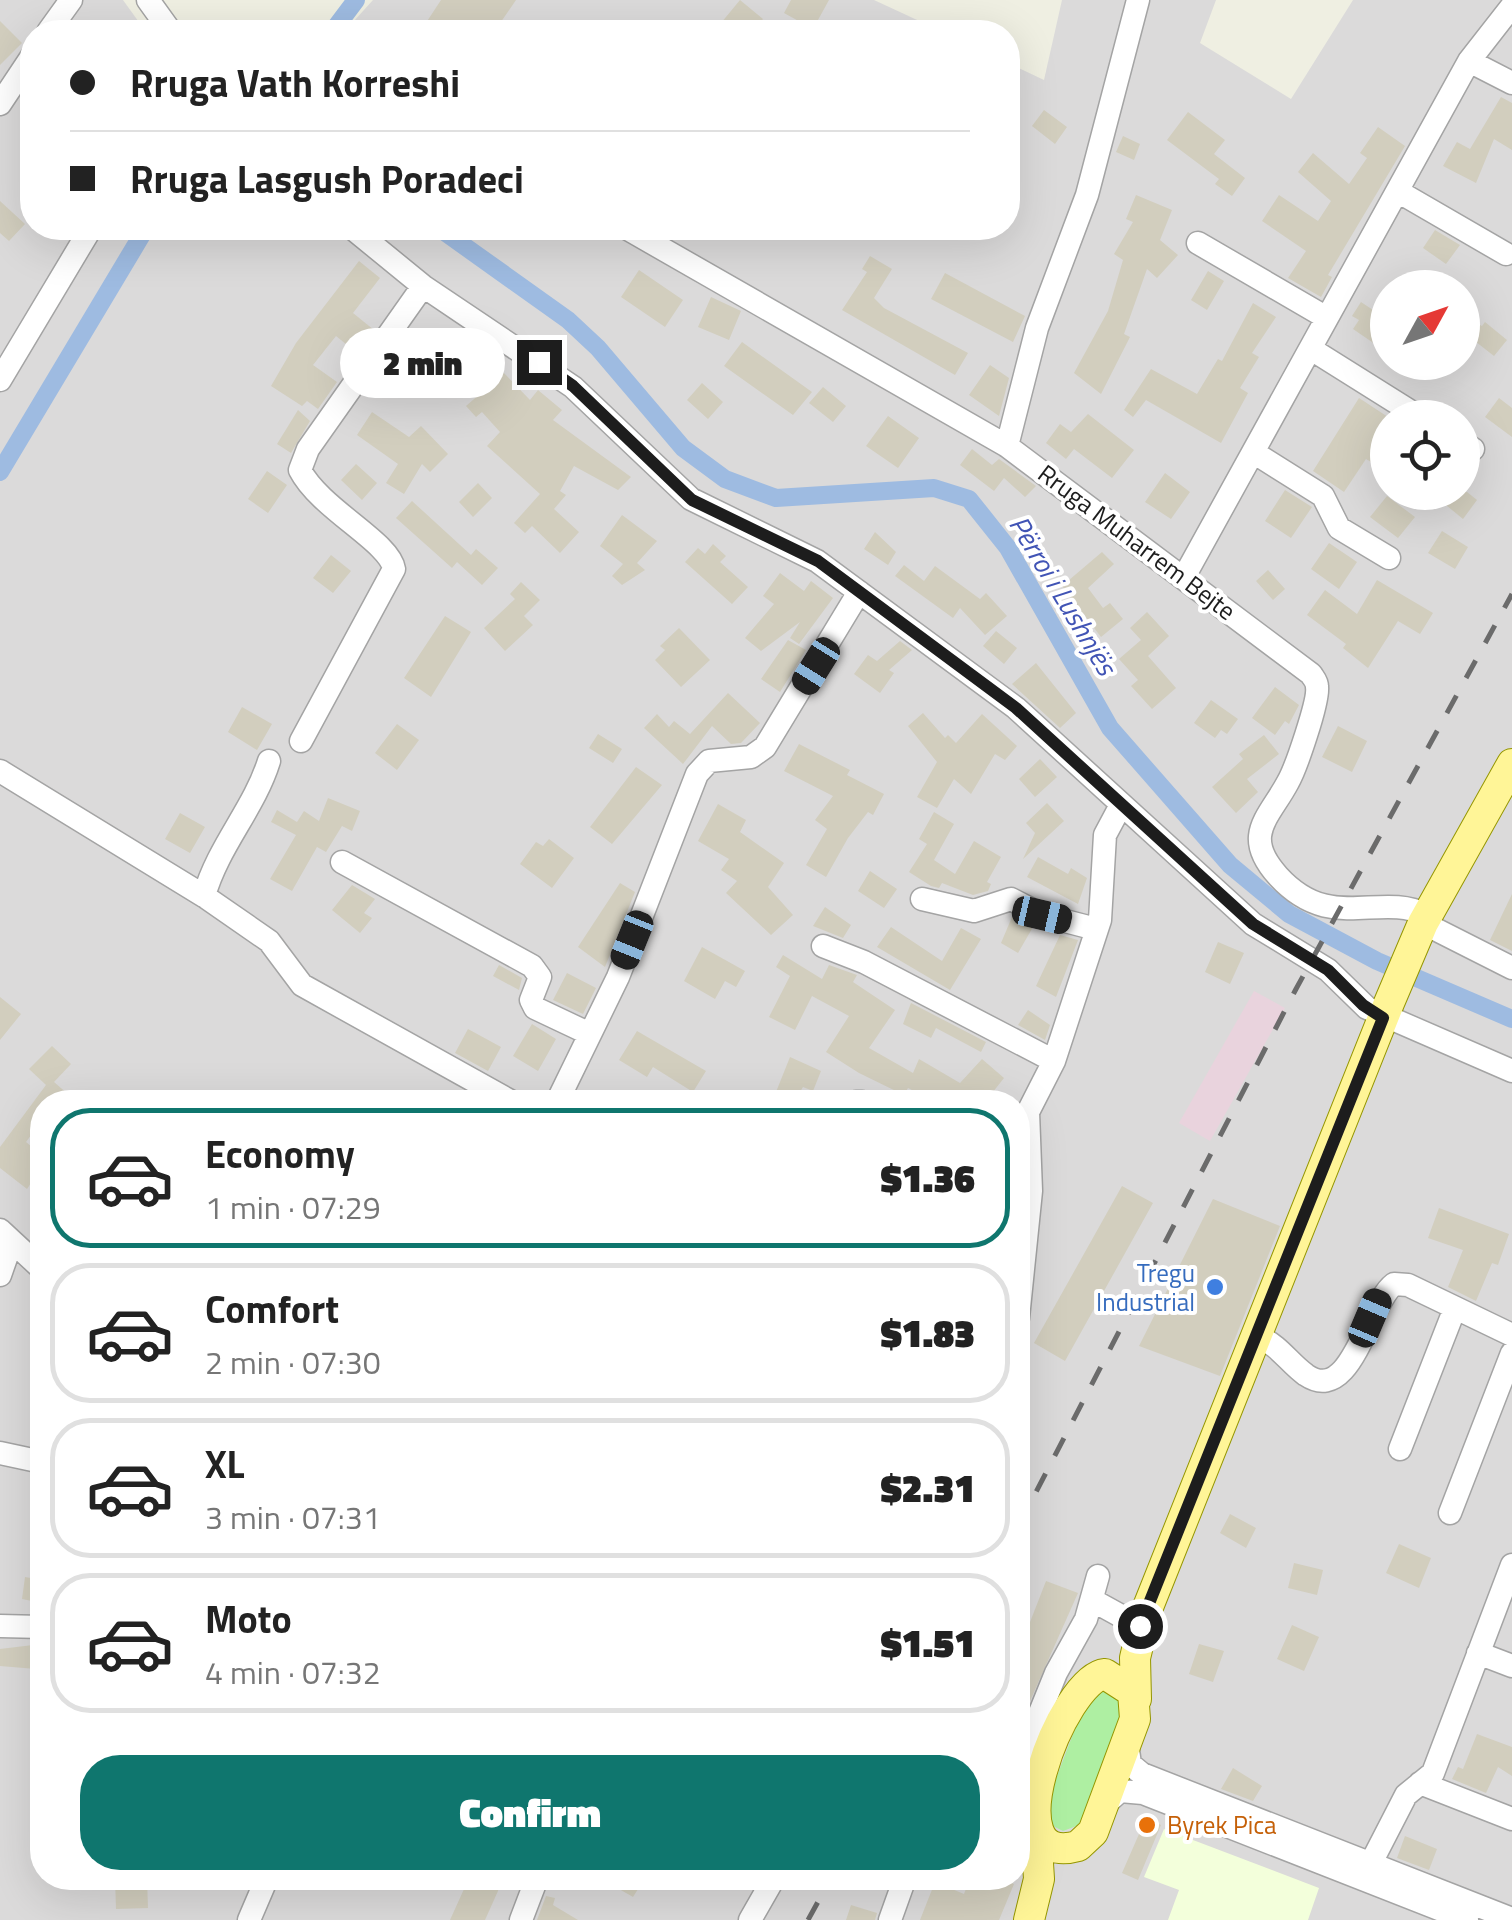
<!DOCTYPE html>
<meta charset="utf-8">
<style>
:root{--surface:#fff;--page:#f6f6f6;--text:#222;--muted:#767676;--line:#e0e0e0;--accent:#0f766e}
body{margin:0;font-family:"Titillium Web",sans-serif;background:var(--page);color:var(--text);height:100vh;display:flex;flex-direction:column;font-size:38px;white-space:nowrap}
*{box-sizing:border-box;margin:0}
p{font-size:32px;color:var(--muted)}
.icon{flex:none;width:55px;height:55px;fill:none;stroke:currentColor;stroke-width:2;stroke-linecap:round;stroke-linejoin:round}
.map{position:relative;flex:1;overflow:hidden}
.drawer{position:absolute;left:30px;top:1090px;width:1000px;height:800px;display:flex;flex-direction:column;background:var(--surface);border-radius:40px;box-shadow:0 10px 40px #0002}
.drawer>*{flex:none}
.hud{position:absolute;left:20px;top:20px;width:1000px;height:220px;border-radius:40px;box-shadow:0 10px 40px #0002;display:grid;align-content:center;height:220px;padding:0 50px;background:var(--surface)}
.needle{width:65px;rotate:50deg}
.buttons{position:absolute;left:1370px;top:270px;display:grid;gap:20px}
.buttons a{display:grid;place-items:center;width:110px;height:110px;border-radius:50%;background:var(--surface);box-shadow:0 10px 40px #0002;font-size:50px}
.end{position:absolute;width:45px;height:45px;margin:-22px;border:12px solid #1d1d1d;background:#fff;box-shadow:0 0 0 5px #fff}
.from{border-radius:50%}
.bubble{position:absolute;height:70px;border-radius:35px;background:var(--surface);box-shadow:0 10px 40px #0002;font-size:32px;font-weight:800;line-height:70px;text-align:center}
.car{position:absolute;width:30px;height:60px;margin:-30px -15px;border-radius:12px;box-shadow:0 0 8px 2px #0007;background:linear-gradient(#222 24%,#8ab4d8 0 40%,#222 0 76%,#8ab4d8 0 86%,#222 0)}
.hud b{display:flex;align-items:center;gap:35px;height:95px;font-size:38px}
.hud b+b{border-top:2px solid var(--line)}
.hud i{width:25px;height:25px;background:var(--text)}
ul{padding:18px 0 0;list-style:none}
li{display:flex;align-items:center;gap:30px;height:140px;margin:0 20px 15px;padding:0 30px;border:5px solid var(--line);border-radius:40px}
li div{flex:1}
li b{display:block;font-size:38px}
li em{font-style:normal;font-weight:800}
li.current{border-color:var(--accent)}
li>.icon{width:90px;height:90px;stroke-width:1.5}
.cta{display:flex;gap:20px;margin-top:auto;padding:20px 50px}
.cta a{flex:1;height:115px;border-radius:40px;background:var(--accent);color:#fff;font-size:40px;font-weight:800;line-height:115px;text-align:center}
.map>svg:first-child{display:block}
.residential{fill:#dbdada;fill-rule:evenodd}
.industrial{fill:#e9d3dd}
.education{fill:#f3ffdb}
.grass{fill:#aeefa2}
.lines{fill:none;stroke-linecap:round;stroke-linejoin:round}
.canal{stroke:#9ebbe1;stroke-width:18}
.building{fill:#d2cebe}
.minor-casing{stroke:#a4a4a4;stroke-width:25}
.major-casing{stroke:#959600;stroke-width:32}
.minor{stroke:#fff;stroke-width:22}
.major{stroke:#fff597;stroke-width:30}
.rail{stroke:#6b6b6b;stroke-width:5;stroke-dasharray:20 20;stroke-linecap:butt}
.route{stroke:#1d1d1d;stroke-width:12}
.shop-dot{fill:#3f7fe0;stroke:#fff;stroke-width:4}
.food-dot{fill:#e8710a;stroke:#fff;stroke-width:4}
.labels{text-anchor:middle;stroke-width:8;stroke-linejoin:round;paint-order:stroke}
.street-label{font-size:25px;fill:#1d1d1d;stroke:#fff}
.shop-label{font-size:25px;fill:#366cbe;stroke:#fff;text-anchor:end}
.food-label{font-size:25px;fill:#c56008;stroke:#fff;text-anchor:start}
.water-label{font-size:28px;font-style:italic;fill:#4154b5;stroke:#fff}
</style>
<div class="map">
<svg width="1512" height="1920" viewBox="0 0 1512 1920">
<rect width="100%" height="100%" fill="#efefe2"/>
<path class="residential" d="M0,0H123L146,32H32V228H1008V63L1044,80L1062,0H1216L1200,43L1291,99L1353,0H1512V1920H0ZM1388,288H1462V362H1388ZM1388,418H1462V492H1388ZM42,1102H1018V1878H42Z
M373,0H874L943,32H344Z"/>
<path class="industrial" d="M1254,991L1285,1008L1210,1141L1179,1123Z"/>
<path class="education" d="M1164,1829L1319,1888L1308,1920H1168L1179,1890L1144,1877Z"/>
<path class="grass" d="M1102,1691L1114,1694L1123,1707L1082,1824L1063,1831L1053,1826L1046,1805L1084,1705Z"/>
<g class="lines">
<path class="canal" d="M332,32L356,0
M439,228L568,320L598,348L683,448L725,479L776,498L934,488L969,499L1008,548L1110,728L1230,865L1289,914L1377,961L1512,1019
M0,472L146,228"/>
</g>
<path class="building" d="M441,0H516L494,32H420Z
M740,0L763,19L752,32H732L721,23Z
M791,0H829L813,29L784,13Z
M0,21L22,43L0,65Z
M1501,97L1512,103V150L1494,139L1476,183L1443,166L1457,142L1470,149Z
M1044,110L1067,127L1055,144L1032,126Z
M1188,112L1225,140L1214,154L1245,178L1232,196L1215,184L1219,179L1167,140Z
M1378,127L1405,146L1328,275L1332,277L1321,297L1288,278L1306,251L1262,221L1279,195L1318,221L1331,201L1298,172L1313,153L1349,184L1367,158L1360,153Z
M1123,136L1140,144L1134,160L1116,152Z
M1136,195L1172,210L1160,240L1178,255L1157,278L1147,269L1124,334L1130,337L1101,394L1074,373L1108,311L1123,260L1114,254L1133,222L1126,219Z
M0,201L25,224L9,241L0,233Z
M1435,230L1460,245L1446,264L1423,248Z
M870,256L892,269L874,298L884,308L968,353L955,375L842,310L867,272L862,269Z
M359,261L380,278L353,313L374,330L357,353L336,336L313,365L337,382L318,409L307,401L302,406L271,386L296,343Z
M639,270L683,300L665,327L621,297Z
M1208,271L1224,281L1207,310L1191,300Z
M945,273L1025,316L1013,342L931,299Z
M711,297L741,311L729,340L698,327Z
M1361,302L1388,320V353L1353,329L1359,320L1352,316Z
M1253,303L1276,317L1252,353L1259,357L1240,388L1248,393L1221,443L1146,400L1133,417L1124,410L1151,369L1197,394L1218,359L1222,361Z
M1462,315L1482,326L1485,322L1507,340L1494,356L1462,331Z
M742,342L812,392L793,415L724,366Z
M990,365L1009,378L999,416L969,395Z
M504,373L530,400L538,390L562,410L553,420L631,477L618,490L574,466L560,491L566,495L554,509L579,532L560,553L532,526L525,533L514,523L540,494L487,446L500,432L482,412L476,417L466,406Z
M702,383L723,402L708,419L687,400Z
M823,387L846,406L833,422L809,403Z
M1359,398L1388,417V472L1366,459L1344,492L1313,471Z
M1499,398L1512,408V437L1485,417Z
M298,410L310,421L291,453L277,444Z
M372,412L409,437L421,426L448,454L430,472L422,464L404,494L386,483L398,464L357,435Z
M1088,414L1134,450L1112,478L1074,449L1066,459L1046,443L1060,424L1071,432Z
M888,416L919,438L898,468L866,446Z
M972,449L992,465L999,459L1036,486L1025,497L1004,478L994,491L960,465Z
M356,464L377,483L362,500L341,480Z
M267,471L287,485L268,513L248,499Z
M1165,473L1190,492L1171,519L1145,502Z
M478,483L492,498L473,517L459,502Z
M1285,490L1312,507L1291,538L1265,521Z
M1430,492H1467L1477,500L1463,519Z
M1387,496L1415,517L1398,538L1370,517Z
M412,501L471,555L476,549L498,568L482,585L457,562L452,568L396,518Z
M622,515L657,541L637,563L645,570L622,585L612,576L623,564L600,546Z
M1442,531L1468,547L1455,569L1428,553Z
M875,532L896,552L888,565L864,549Z
M1329,543L1357,562L1339,589L1311,569Z
M713,544L726,556L720,562L748,587L732,604L685,562L698,548L705,554Z
M1102,552L1114,564L1088,588L1103,608L1110,603L1123,619L1101,637L1062,586Z
M331,555L351,571L333,593L313,578Z
M904,565L924,581L935,566L980,599L986,593L1007,616L985,635L960,608L953,618L895,576Z
M1268,570L1285,589L1273,600L1256,581Z
M780,573L804,591L811,581L833,598L799,644L790,638L800,622L761,651L745,638L774,604L763,596Z
M1377,580L1433,613L1420,634L1398,621L1368,668L1343,648L1346,644L1307,615L1325,590L1357,614Z
M521,582L540,600L524,616L533,625L505,651L484,628L515,599L510,594Z
M1147,612L1169,636L1148,656L1176,688L1152,709L1131,686L1138,680L1119,659L1141,640L1130,628Z
M445,616L471,632L431,697L404,678Z
M679,628L710,660L681,687L655,660L665,650L660,646Z
M996,631L1017,648L1004,664L983,646Z
M788,640L806,650L780,692L761,679Z
M900,641L912,650L889,670L894,673L880,693L854,674L868,655L877,661Z
M1036,663L1076,713L1060,728L1012,684Z
M1275,687L1299,705L1289,724L1285,721L1275,735L1252,718Z
M728,693L760,723L741,743L731,744L712,726L683,764L644,728L657,714L669,727L674,721L690,734Z
M1211,700L1238,719L1227,734L1221,730L1215,738L1194,723Z
M242,707L272,724L257,750L228,732Z
M923,713L945,738L948,735L956,743L982,714L1017,746L1005,760L995,754L971,794L954,779L937,808L917,797L937,762L908,726Z
M397,724L419,740L397,770L375,753Z
M1338,726L1367,741L1352,772L1322,757Z
M598,734L622,749L613,763L589,748Z
M1264,735L1279,754L1247,779L1258,792L1236,813L1212,787L1243,759L1239,754Z
M799,744L850,770L847,775L884,794L873,815L868,812L848,838L826,877L806,865L827,829L815,820L833,796L784,771Z
M1040,759L1057,777L1035,797L1019,779Z
M636,767L662,785L612,844L590,827Z
M328,798L360,811L352,831L342,826L326,852L317,847L292,891L270,879L296,835L271,822L277,810L297,822L304,811L319,821Z
M1047,803L1064,821L1023,859L1035,833L1026,823Z
M718,804L746,820L740,832L784,863L768,887L793,915L771,935L726,893L737,881L721,870L729,859L698,841Z
M934,812L954,824L934,860L955,874L974,841L1001,857L987,882L991,884L988,891L973,895L942,883L939,888L931,886L909,872L927,844L919,839Z
M180,813L205,827L190,853L165,839Z
M549,839L574,858L552,888L520,864L536,842L543,846Z
M1038,857L1068,874L1071,868L1087,878L1078,904L1027,877Z
M870,871L897,889L884,908L858,891Z
M620,883L635,892L605,967L578,947Z
M352,885L375,899L364,913L372,918L360,933L332,910Z
M1512,894V951L1490,940Z
M825,907L851,925L843,938L813,926Z
M1012,917L1033,927L1018,953L1001,943Z
M891,927L942,961L961,928L981,939L950,990L877,947Z
M1060,935L1078,940L1056,997L1036,986Z
M1218,942L1244,953L1230,984L1205,972Z
M702,947L745,971L736,987L725,981L715,999L684,981Z
M783,955L822,979L829,965L857,975L853,982L895,1010L869,1048L913,1073L919,1059L960,1083L982,1059L1004,1078L985,1102H935L908,1088L904,1095L859,1073L826,1052L849,1016L812,996L795,1030L769,1017L790,976L776,967Z
M499,965L522,978L519,990L493,976Z
M567,973L596,988L583,1014L553,1000Z
M0,997L21,1014L0,1040Z
M911,1003L986,1042L981,1052L936,1028L931,1038L903,1024Z
M1028,1010L1050,1025L1045,1040L1018,1025Z
M532,1024L556,1039L538,1071L513,1056Z
M468,1029L501,1047L488,1071L455,1053Z
M637,1031L706,1071L693,1092L653,1067L647,1077L619,1060Z
M52,1046L71,1064L54,1082L69,1095L62,1102H42V1120L26,1142L42,1155V1187L33,1180L27,1189L0,1168V1147L46,1085L29,1069Z
M790,1057L821,1071L813,1091L803,1087L794,1102H772Z
M1122,1186L1153,1203L1065,1361L1034,1343Z
M1213,1199L1280,1226L1220,1376L1139,1346Z
M1439,1208L1509,1234L1498,1265L1492,1263L1476,1301L1448,1287L1463,1250L1428,1238Z
M1230,1514L1256,1528L1246,1548L1220,1533Z
M1399,1544L1431,1558L1419,1588L1386,1573Z
M1294,1563L1323,1570L1317,1595L1288,1588Z
M25,1577L42,1580V1603L22,1599Z
M1046,1581L1078,1593L1018,1728V1653Z
M1292,1625L1319,1637L1304,1671L1277,1659Z
M1199,1644L1224,1651L1213,1682L1189,1674Z
M33,1645L36,1669L0,1666V1649Z
M1477,1734L1512,1747V1776L1498,1767L1486,1793L1452,1779L1458,1767L1463,1769Z
M1233,1768L1262,1786L1253,1801L1221,1789Z
M1146,1818L1161,1825L1138,1880L1122,1873Z
M1405,1836L1437,1849L1429,1870L1397,1858Z
M115,1878H147L148,1908L116,1909Z
M469,1878H501L498,1891L485,1920H450Z
M600,1878H645L633,1897Z
M970,1878H999L1014,1884L999,1920H920L935,1882L964,1894Z
M546,1896L555,1898L553,1905L578,1920H537Z
M851,1905L877,1913L875,1920H846Z"/>
<g class="lines">
<defs>
<path id="minor" d="M148,0L171,32
M48,32L71,0
M1469,61L1512,83
M0,104L32,56
M1399,192L1506,254
M352,228L423,286L573,387L691,499L817,561L1016,708L1253,924L1328,970L1367,1008L1512,1071
M626,228L1007,446L1311,674C1314,679 1317,681 1317,687C1319,701 1296,768 1288,782C1269,818 1241,835 1278,876C1331,934 1378,891 1427,915
M1198,243L1327,318
M1311,349L1421,418
M0,380L91,228
M1462,442L1473,449
M1007,446L1037,328L1087,195L1138,0
M1253,452L1323,496L1339,528L1389,558
M1184,577L1469,61L1512,6
M301,741L394,569C390,542 320,509 300,470L308,449L423,286
M0,771L204,896L269,941L302,985L512,1102
M342,862L532,966L540,977L531,1000L535,1008L590,1034
M204,896C218,846 254,809 269,761
M922,899L974,911L1011,899L1042,915L1096,929
M1423,923L1512,968
M823,946L864,962L1054,1061
M557,1102L618,977L697,774L709,761L751,757L765,747L859,592
M856,1102H862
M0,1230L42,1269
M0,1275L12,1241
M1018,1318L1031,1191L1028,1112L1054,1061L1100,920L1105,835L1121,805
M1258,1336C1281,1347 1288,1362 1306,1375C1352,1406 1368,1303 1394,1284L1408,1285L1512,1335
M1400,1449L1455,1308
M0,1453L42,1462
M1450,1513L1512,1353
M1092,1600L1141,1627
M0,1626L42,1627
M1478,1653L1512,1666
M1127,1743L1130,1764L1142,1774L1512,1919
M1018,1767L1056,1673L1086,1619L1098,1576
M1420,1783L1512,1819
M1102,1807L1120,1791L1143,1793L1467,1920
M1371,1863L1406,1795L1433,1773L1512,1565
M249,1920L267,1878
M521,1920L537,1878
M750,1920L774,1878
M890,1920L905,1878"/>
<path id="major" d="M1105,1674L1133,1692L1135,1719L1093,1832L1078,1846C988,1871 1063,1678 1105,1674Z
M1136,1699L1135,1658L1146,1612L1389,1003L1423,923L1512,764
M1029,1920L1039,1879L1036,1832"/>
</defs>
<use href="#minor" class="minor-casing"/>
<use href="#major" class="major-casing"/>
<use href="#minor" class="minor"/>
<use href="#major" class="major"/>
<path class="rail" d="M1018,1527L1296,989L1512,594
M808,1920L831,1878"/>
</g>
<g class="lines">
<path class="route" d="M539,362L573,386L692,500L818,561L1016,708L1253,924L1328,970L1363,1005L1383,1018L1140,1626"/>
</g>
<circle class="shop-dot" cx="1215" cy="1287" r="10"/>
<circle class="food-dot" cx="1147" cy="1825" r="10"/>
<g class="labels">
<g class="street-label">
<text transform="translate(1137 542) rotate(37)" y="9">Rruga Muharrem Bejte</text>
</g>
<g class="shop-label">
<text x="1195" y="1282">Tregu<tspan x="1195" dy="29">Industrial</tspan></text>
</g>
<g class="food-label">
<text x="1167" y="1834">Byrek Pica</text>
</g>
<g class="water-label">
<text transform="translate(1063 595) rotate(59)" y="10">Përroi i Lushnjës</text>
</g>
</g>
</svg>
<div class="buttons">
<a><svg class="needle" viewBox="-14 -14 28 28"><path d="M0-13l5 13h-10z" fill="#e53935"/><path d="M0 13l5-13h-10z" fill="#767676"/></svg></a>
<a><svg class="icon" aria-label="locate" viewBox="0 0 24 24"><circle cx="12" cy="12" r="6"/><path d="M12 2v4M12 18v4M2 12h4M18 12h4"/></svg></a>
</div>
<i class="end from" style="left:1140px;top:1626px"></i>
<i class="end" style="left:539px;top:362px"></i>
<div class="bubble" style="left:340px;top:328px;width:165px">2 min</div>
<i class="car" style="left:816px;top:666px;rotate:212deg"></i>
<i class="car" style="left:1042px;top:915px;rotate:103deg"></i>
<i class="car" style="left:632px;top:940px;rotate:202deg"></i>
<i class="car" style="left:1370px;top:1318px;rotate:23deg"></i>
<div class="hud">
<b><i class="from"></i>Rruga Vath Korreshi</b>
<b><i></i>Rruga Lasgush Poradeci</b>
</div>
<section class="drawer">
<ul>
<li class="current"><svg class="icon" aria-label="car" viewBox="0 0 24 24"><path d="M5 17H2v-5l4-1 3-4h7l3 4 3 1v5h-3M9 17h6M6 11h13"/><circle cx="7" cy="17" r="2"/><circle cx="17" cy="17" r="2"/></svg><div><b>Economy</b><p>1 min · 07:29</p></div><em>$1.36</em></li>
<li><svg class="icon" aria-label="car" viewBox="0 0 24 24"><path d="M5 17H2v-5l4-1 3-4h7l3 4 3 1v5h-3M9 17h6M6 11h13"/><circle cx="7" cy="17" r="2"/><circle cx="17" cy="17" r="2"/></svg><div><b>Comfort</b><p>2 min · 07:30</p></div><em>$1.83</em></li>
<li><svg class="icon" aria-label="car" viewBox="0 0 24 24"><path d="M5 17H2v-5l4-1 3-4h7l3 4 3 1v5h-3M9 17h6M6 11h13"/><circle cx="7" cy="17" r="2"/><circle cx="17" cy="17" r="2"/></svg><div><b>XL</b><p>3 min · 07:31</p></div><em>$2.31</em></li>
<li><svg class="icon" aria-label="car" viewBox="0 0 24 24"><path d="M5 17H2v-5l4-1 3-4h7l3 4 3 1v5h-3M9 17h6M6 11h13"/><circle cx="7" cy="17" r="2"/><circle cx="17" cy="17" r="2"/></svg><div><b>Moto</b><p>4 min · 07:32</p></div><em>$1.51</em></li>
</ul>
<div class="cta"><a>Confirm</a></div>
</section>
</div>
